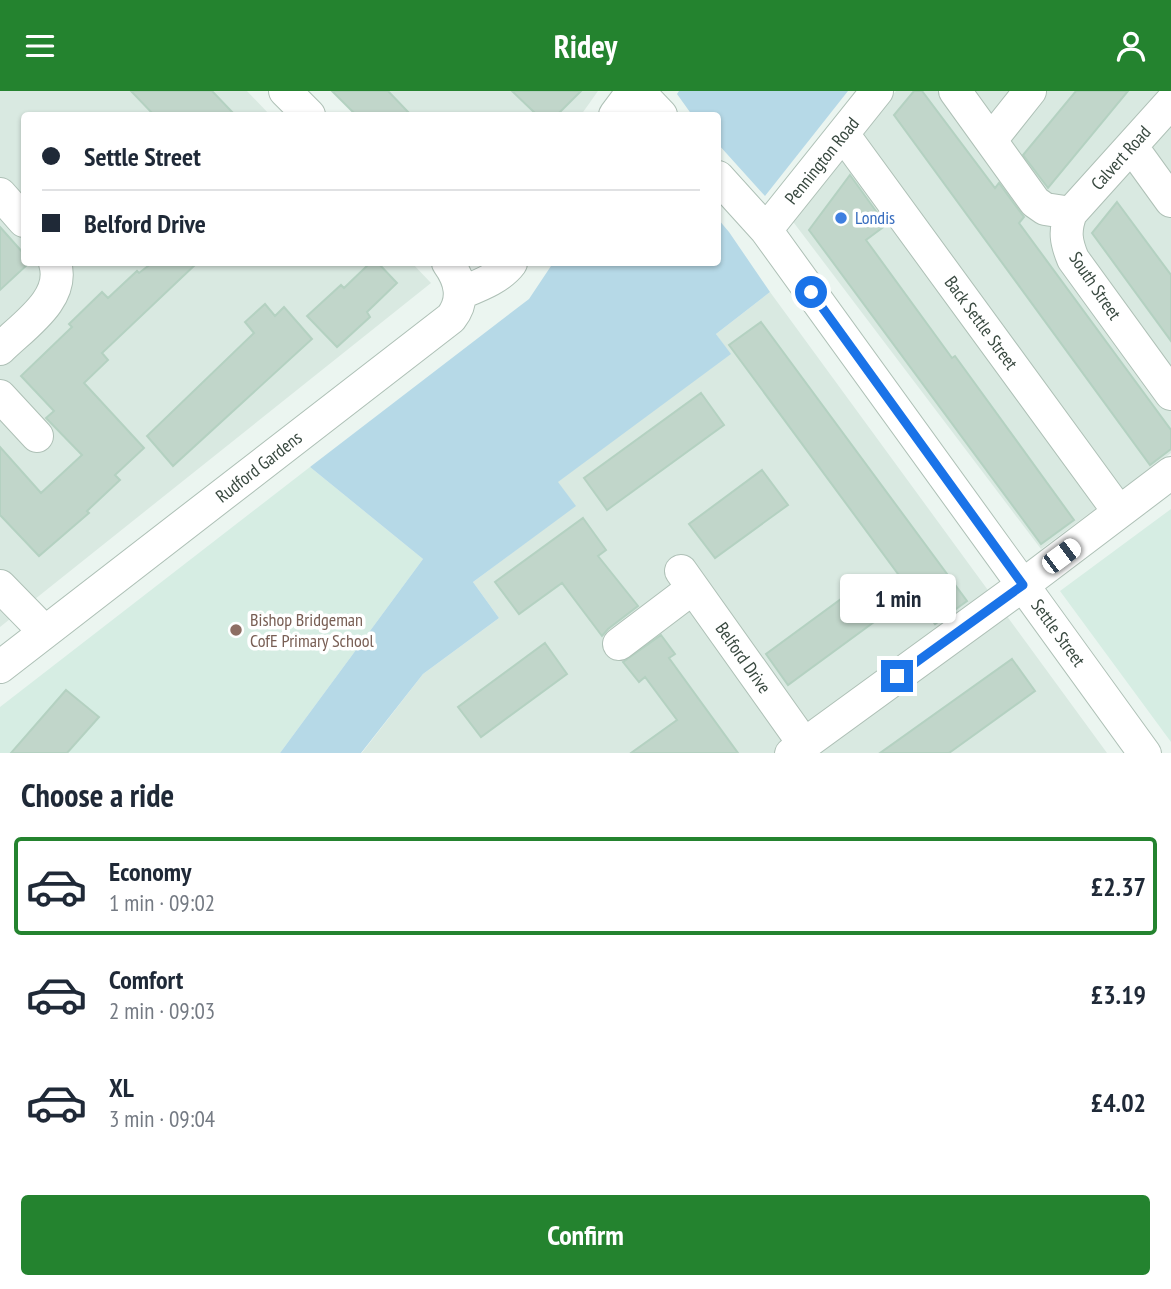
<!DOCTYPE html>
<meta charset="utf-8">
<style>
:root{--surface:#fff;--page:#f2f2f3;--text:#1f2937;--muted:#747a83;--line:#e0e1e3;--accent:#24832f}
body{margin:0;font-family:"PT Sans Narrow",sans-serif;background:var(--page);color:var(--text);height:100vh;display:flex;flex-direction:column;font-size:26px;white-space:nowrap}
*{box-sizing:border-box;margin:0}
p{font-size:23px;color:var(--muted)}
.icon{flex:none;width:38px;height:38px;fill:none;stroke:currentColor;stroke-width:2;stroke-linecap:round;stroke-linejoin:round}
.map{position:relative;height:662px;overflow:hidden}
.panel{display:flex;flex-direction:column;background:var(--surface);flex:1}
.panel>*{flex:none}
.banner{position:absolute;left:21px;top:21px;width:700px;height:154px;border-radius:7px;box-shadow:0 2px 5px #0004;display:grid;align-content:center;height:154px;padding:0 21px;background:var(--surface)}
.end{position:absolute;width:32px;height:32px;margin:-16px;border:9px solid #1a73e8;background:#fff;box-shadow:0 0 0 4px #fff}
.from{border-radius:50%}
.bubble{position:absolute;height:49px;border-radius:7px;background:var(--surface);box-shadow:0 2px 5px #0004;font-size:23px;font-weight:700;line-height:49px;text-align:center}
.car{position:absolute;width:21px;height:42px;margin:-21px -10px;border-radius:9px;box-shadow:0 0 5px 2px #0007;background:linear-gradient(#fff 24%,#345 0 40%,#fff 0 76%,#345 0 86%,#fff 0)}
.banner b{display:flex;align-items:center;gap:24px;height:66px;font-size:26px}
.banner b+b{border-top:2px solid var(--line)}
.banner i{width:18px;height:18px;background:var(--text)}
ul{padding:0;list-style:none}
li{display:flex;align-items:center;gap:21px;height:98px;margin:0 14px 10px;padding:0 7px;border:4px solid transparent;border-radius:7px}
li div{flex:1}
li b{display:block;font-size:26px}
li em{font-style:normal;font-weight:700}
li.selected{border-color:var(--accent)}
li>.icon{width:63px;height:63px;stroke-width:1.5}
h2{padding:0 21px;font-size:32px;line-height:84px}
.primary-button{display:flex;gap:14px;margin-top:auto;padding:14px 21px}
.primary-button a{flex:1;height:80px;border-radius:7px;background:var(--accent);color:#fff;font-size:28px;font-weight:700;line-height:80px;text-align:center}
header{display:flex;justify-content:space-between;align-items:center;height:91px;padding:0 21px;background:var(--accent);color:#fff;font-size:32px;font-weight:700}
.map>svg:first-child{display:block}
.residential{fill:#d9e9e1}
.education{fill:#d6ede3}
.green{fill:#b6d9e7}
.building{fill:#c1d6ca;stroke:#b4d1c1;stroke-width:2}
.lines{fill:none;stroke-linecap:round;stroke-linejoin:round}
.minor-casing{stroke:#aec0b6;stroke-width:34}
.minor{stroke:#fff;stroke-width:32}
.route{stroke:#1a73e8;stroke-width:9}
.shop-dot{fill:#3f7fe0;stroke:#fff;stroke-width:2.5}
.education-dot{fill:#8d6e63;stroke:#fff;stroke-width:2.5}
.labels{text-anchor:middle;stroke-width:7;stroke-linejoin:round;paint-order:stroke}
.street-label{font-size:18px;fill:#394940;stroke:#fff}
.shop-label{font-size:18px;fill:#366cbe;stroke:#fff;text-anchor:start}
.education-label{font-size:18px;fill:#785e54;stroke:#fff;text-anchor:start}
</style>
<header><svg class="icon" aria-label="menu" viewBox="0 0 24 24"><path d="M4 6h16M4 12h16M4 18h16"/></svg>Ridey<svg class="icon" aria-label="person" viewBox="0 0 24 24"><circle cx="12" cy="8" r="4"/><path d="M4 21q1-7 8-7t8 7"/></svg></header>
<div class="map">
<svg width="1171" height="663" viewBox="0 0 1171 663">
<rect width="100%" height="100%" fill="#ebf5f0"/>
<path class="residential" d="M0,0H247L270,24H24V172H412L431,192L0,536Z
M371,0H598L581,24H395Z
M896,0H1171V362L1041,458L791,128Z
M770,201L1107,662L361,663L423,583L499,527L473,491L575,415L557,391L730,263L716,243Z"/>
<path class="education" d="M310,376L423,468L280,662L0,663V616Z
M1171,418V651L1060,500Z"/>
<path class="green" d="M679,0H848L765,105L718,53V24H692L677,3Z
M718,128L729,141L770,201L716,243L731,263L558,391L576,415L473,491L499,527L423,583L361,662H280L423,468L310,376L529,208L553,172H718Z"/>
<path class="building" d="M131,0H212L235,24H154Z
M332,0H388L411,24H356Z
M512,0H581L557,24H537Z
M914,0H922L995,97L999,92L1024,126L1019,132L1171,339V358L1150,374L894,24Z
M1076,0H1128L1048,97L1023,64Z
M850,84L886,134L866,149L952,267L955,265L1074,429L1041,453L809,139Z
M1117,111L1171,184V250L1092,142Z
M0,136L24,163V172H29L0,199Z
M152,172H197L102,262L108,269L84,292L144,357L115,384L120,389L87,420L89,422L39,465L0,424V356L41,402L82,364L46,327L54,320L21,285L72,236L69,233L102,201L108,207L137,180L139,182Z
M370,172H378L397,192L367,221L370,226L337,256L307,225L341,194L344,197Z
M265,213L275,225L284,216L312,248L173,375L147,345L254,242L245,231Z
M761,231L967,510L935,533L729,254Z
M701,302L724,334L607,419L584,387Z
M762,379L788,414L715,467L689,433Z
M583,427L606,459L598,465L638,515L608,538L602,545L562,492L519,523L495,491Z
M852,500L874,531L788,594L766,563Z
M661,544L675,563L669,567L738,662H631L677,629L645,586L639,591L623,571Z
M545,552L567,583L481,646L458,616Z
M1012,568L1035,600L949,662H880Z
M66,599L99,626L67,662H11Z"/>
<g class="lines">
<defs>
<path id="minor" d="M285,0L309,24
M638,0L661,24
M955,0L1035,111L1045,118L1071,122
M1171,11L1071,122C1064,140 1066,151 1073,168L1171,303
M615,24L633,0
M843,43L1119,421
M991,49L1030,0
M1132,56L1171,110
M718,86L766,139L1145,663
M0,103L24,130
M766,139L877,0
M461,202C478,195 500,187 511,172
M0,258C23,235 66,208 55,172
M0,305L37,345
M681,480L804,653
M0,495L45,541
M619,553L693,497
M0,576L451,227C465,209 461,190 448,172
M791,663L1023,494L1171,382"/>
</defs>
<use href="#minor" class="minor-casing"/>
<use href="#minor" class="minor"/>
</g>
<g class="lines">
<path class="route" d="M811,201L1023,494L897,585"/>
</g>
<circle class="shop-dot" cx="841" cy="127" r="7"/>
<circle class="education-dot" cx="236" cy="539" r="7"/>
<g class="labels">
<g class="street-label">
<text transform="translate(1121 67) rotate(-48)" y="6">Calvert Road</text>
<text transform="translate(822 70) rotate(-51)" y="6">Pennington Road</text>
<text transform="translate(1095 195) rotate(56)" y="6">South Street</text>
<text transform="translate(981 232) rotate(54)" y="6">Back Settle Street</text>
<text transform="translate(259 376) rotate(-38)" y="6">Rudford Gardens</text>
<text transform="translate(1058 542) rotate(54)" y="6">Settle Street</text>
<text transform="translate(743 567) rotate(55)" y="6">Belford Drive</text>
</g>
<g class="shop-label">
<text x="855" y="133">Londis</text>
</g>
<g class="education-label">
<text x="250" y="535">Bishop Bridgeman<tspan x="250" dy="21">CofE Primary School</tspan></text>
</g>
</g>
</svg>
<i class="end from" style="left:811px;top:201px"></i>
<i class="end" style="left:897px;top:585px"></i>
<div class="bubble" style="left:840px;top:483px;width:116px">1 min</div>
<i class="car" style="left:1061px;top:465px;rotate:53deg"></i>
<div class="banner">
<b><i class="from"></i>Settle Street</b>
<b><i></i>Belford Drive</b>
</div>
</div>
<section class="panel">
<h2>Choose a ride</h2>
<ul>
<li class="selected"><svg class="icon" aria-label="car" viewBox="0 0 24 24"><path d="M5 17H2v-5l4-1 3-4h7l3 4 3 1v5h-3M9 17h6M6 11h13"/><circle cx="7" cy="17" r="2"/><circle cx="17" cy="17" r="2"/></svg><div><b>Economy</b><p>1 min · 09:02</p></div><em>£2.37</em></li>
<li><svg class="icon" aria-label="car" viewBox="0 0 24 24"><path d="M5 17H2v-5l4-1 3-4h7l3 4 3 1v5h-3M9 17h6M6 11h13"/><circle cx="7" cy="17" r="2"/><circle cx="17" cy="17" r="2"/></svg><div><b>Comfort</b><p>2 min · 09:03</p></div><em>£3.19</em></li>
<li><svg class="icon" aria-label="car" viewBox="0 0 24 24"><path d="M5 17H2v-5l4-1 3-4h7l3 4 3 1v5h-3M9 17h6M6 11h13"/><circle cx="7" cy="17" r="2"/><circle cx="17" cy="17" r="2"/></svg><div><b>XL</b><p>3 min · 09:04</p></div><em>£4.02</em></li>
</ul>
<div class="primary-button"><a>Confirm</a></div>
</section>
